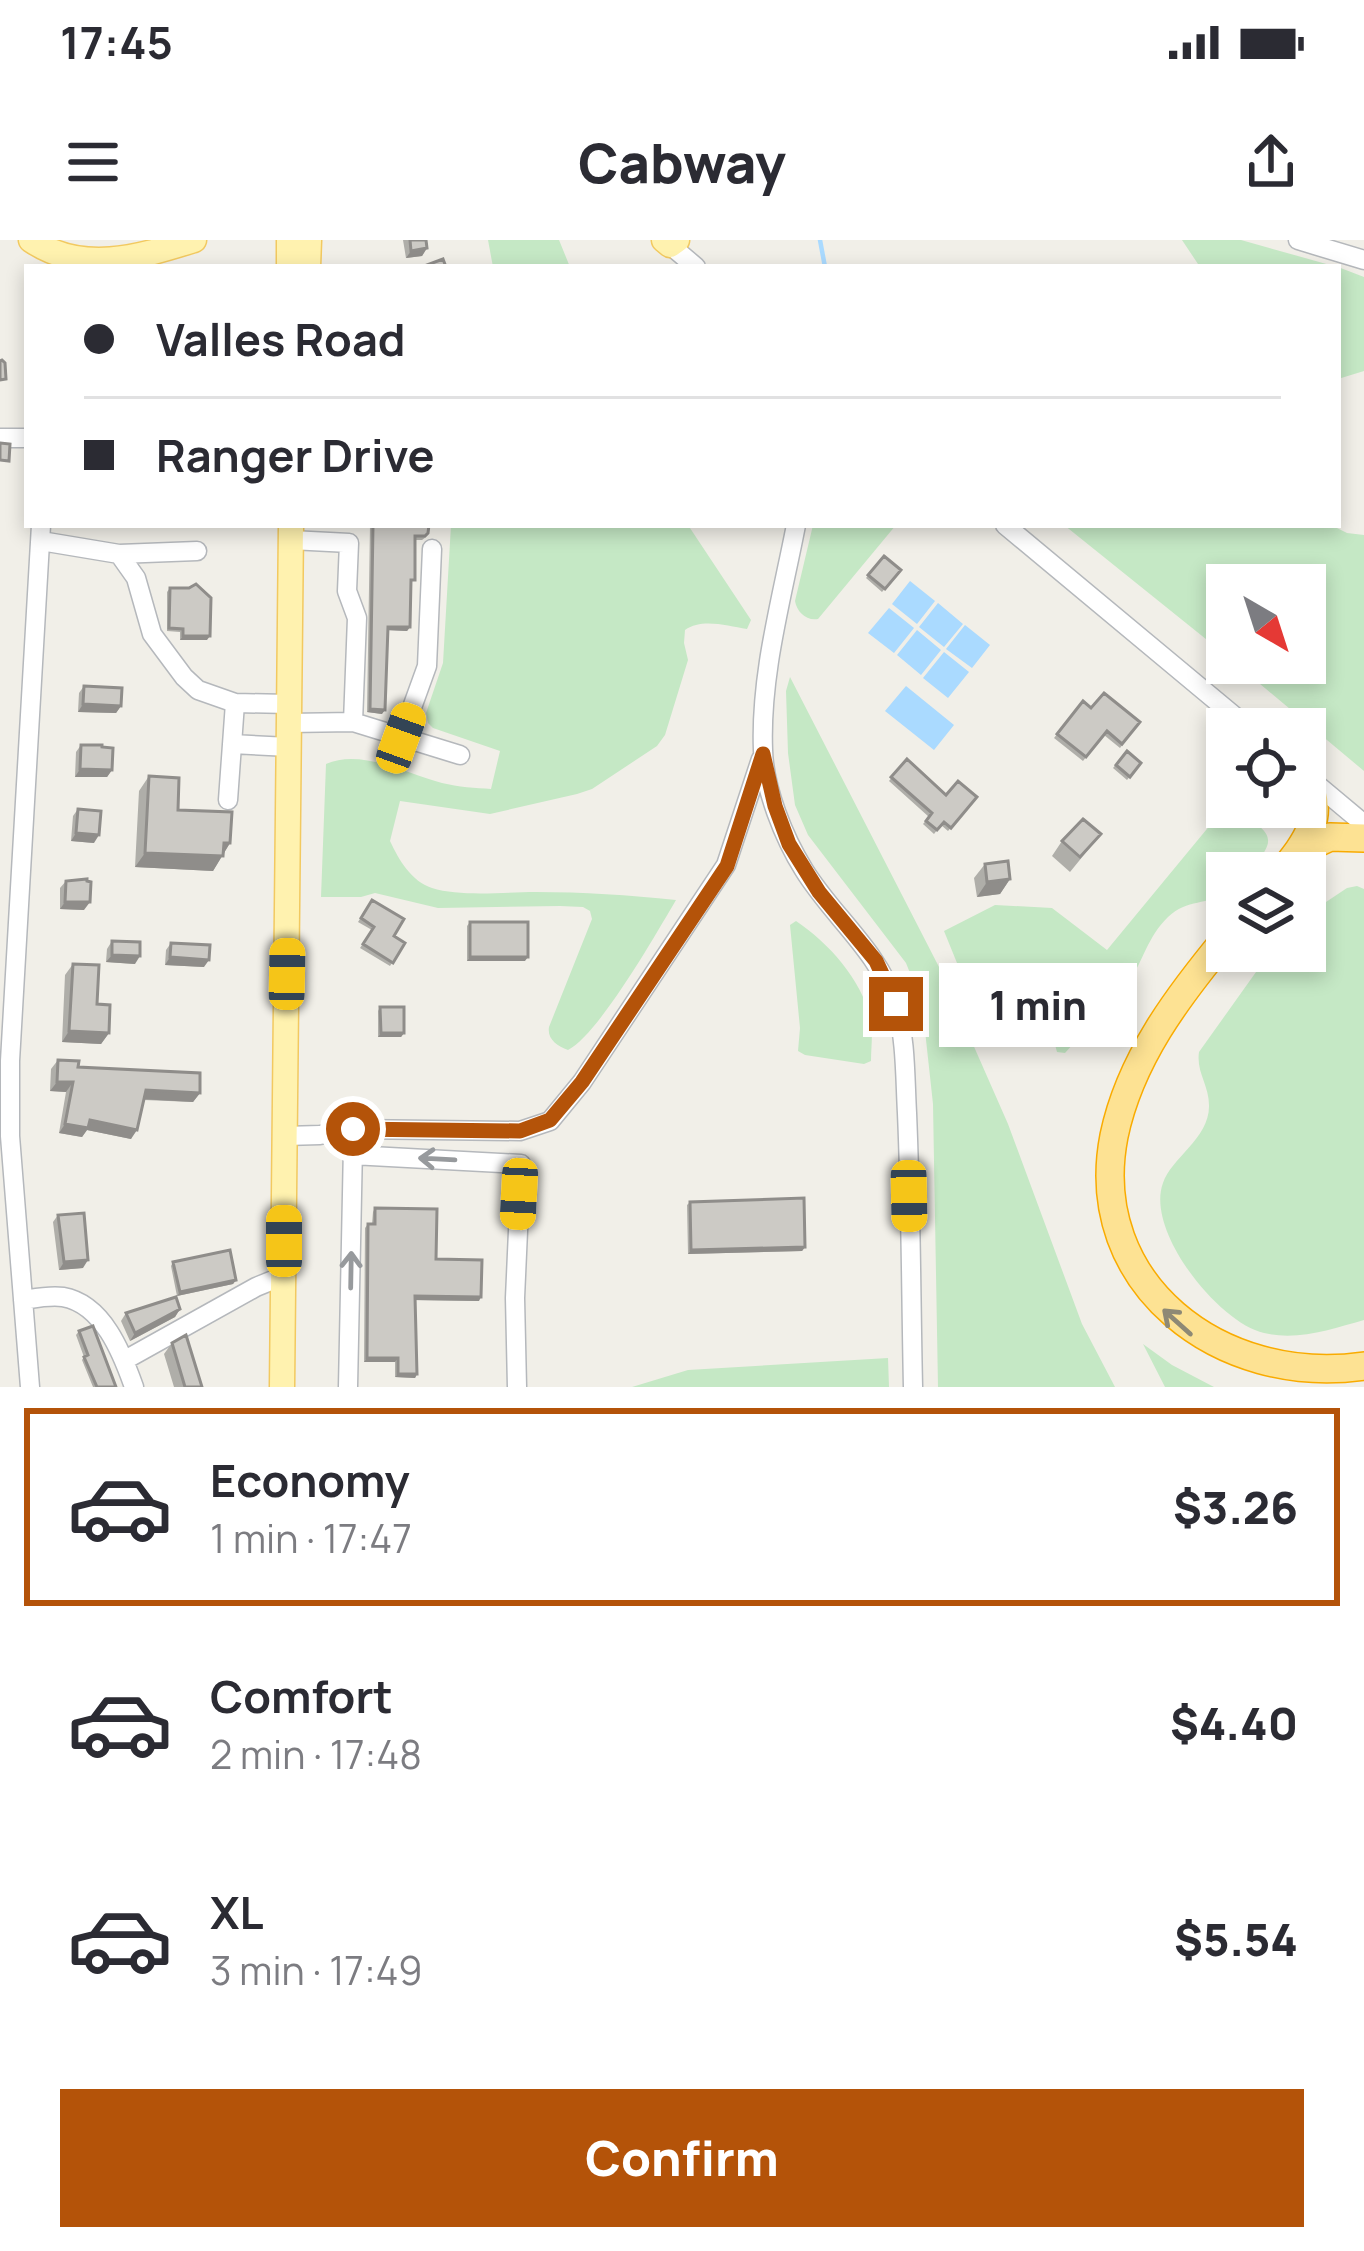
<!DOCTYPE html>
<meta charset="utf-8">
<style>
:root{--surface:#fff;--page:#f7f7f7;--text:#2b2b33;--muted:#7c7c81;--line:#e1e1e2;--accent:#b45309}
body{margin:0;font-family:Manrope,sans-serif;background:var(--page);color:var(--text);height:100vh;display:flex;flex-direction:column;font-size:45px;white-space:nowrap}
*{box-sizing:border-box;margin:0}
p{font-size:39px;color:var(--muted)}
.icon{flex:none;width:66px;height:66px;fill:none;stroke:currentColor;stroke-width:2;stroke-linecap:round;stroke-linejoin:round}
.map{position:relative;height:1147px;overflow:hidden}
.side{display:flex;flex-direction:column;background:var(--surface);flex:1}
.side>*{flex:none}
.banner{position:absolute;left:24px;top:24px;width:1317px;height:264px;border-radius:0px;box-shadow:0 6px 18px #0003;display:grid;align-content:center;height:264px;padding:0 60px;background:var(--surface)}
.needle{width:78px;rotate:141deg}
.controls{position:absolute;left:1206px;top:324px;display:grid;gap:24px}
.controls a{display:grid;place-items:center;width:120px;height:120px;border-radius:0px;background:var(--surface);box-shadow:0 6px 18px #0003;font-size:60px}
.end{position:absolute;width:54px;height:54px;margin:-27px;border:15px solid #b45309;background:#fff;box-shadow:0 0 0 6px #fff}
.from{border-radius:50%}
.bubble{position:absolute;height:84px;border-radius:0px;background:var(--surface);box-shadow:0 6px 18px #0003;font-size:39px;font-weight:800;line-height:84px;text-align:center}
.car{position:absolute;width:36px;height:72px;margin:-36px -18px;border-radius:15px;box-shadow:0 0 9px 3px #0007;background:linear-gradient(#f5c518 24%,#345 0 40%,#f5c518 0 76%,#345 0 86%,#f5c518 0)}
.banner b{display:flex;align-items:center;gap:42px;height:114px;font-size:45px}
.banner b+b{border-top:3px solid var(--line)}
.banner i{width:30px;height:30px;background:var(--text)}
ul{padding:21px 0 0;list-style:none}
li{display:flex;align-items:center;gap:36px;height:198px;margin:0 24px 18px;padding:0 36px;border:6px solid transparent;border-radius:0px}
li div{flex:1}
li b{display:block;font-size:45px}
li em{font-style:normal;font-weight:800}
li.active{border-color:var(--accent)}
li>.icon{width:108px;height:108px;stroke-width:1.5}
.cta{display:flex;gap:24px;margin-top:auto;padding:24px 60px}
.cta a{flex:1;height:138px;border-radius:0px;background:var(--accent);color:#fff;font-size:48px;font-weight:800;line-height:138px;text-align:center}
.status{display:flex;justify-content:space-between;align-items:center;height:84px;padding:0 60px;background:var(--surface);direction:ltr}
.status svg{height:33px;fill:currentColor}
header{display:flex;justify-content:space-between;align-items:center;height:156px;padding:0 60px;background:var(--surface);font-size:54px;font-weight:800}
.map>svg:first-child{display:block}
.green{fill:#c5e8c5}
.water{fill:#aadaff}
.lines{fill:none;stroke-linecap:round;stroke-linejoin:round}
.stream{stroke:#aadaff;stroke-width:4.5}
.minor-casing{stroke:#b5b8bc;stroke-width:21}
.major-casing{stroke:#f2c960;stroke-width:27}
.highway-casing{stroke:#f9ab00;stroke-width:30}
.minor{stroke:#fff;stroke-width:18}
.major{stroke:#fff2af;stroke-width:24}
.highway{stroke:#fde293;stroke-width:27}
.wall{fill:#afaea9}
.shaded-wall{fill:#8f8d8a}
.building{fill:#cccac5;stroke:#8f8d8a;stroke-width:3}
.oneway{stroke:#979a9d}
.oneway2{stroke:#8e8975}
.route{stroke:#b45309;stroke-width:15}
</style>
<div class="status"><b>17:45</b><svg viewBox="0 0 49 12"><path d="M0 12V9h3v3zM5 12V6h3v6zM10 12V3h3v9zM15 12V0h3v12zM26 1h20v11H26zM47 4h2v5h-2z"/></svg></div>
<header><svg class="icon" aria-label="menu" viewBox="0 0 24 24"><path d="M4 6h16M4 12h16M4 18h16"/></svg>Cabway<svg class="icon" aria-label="share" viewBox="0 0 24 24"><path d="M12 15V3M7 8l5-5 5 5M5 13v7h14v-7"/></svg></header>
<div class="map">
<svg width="1364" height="1147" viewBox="0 0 1364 1147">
<rect width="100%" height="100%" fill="#f1efe8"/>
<path class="green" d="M488,0H559L570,27H493Z
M1182,0H1241L1337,27H1200Z
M1338,27L1364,37V131L1338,139Z
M451,285H688L751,380L747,389C727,386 702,378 685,390L684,403L688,420L665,495L657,506L592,549L577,554L490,574L400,561L390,601C399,620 411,641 432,648C460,657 506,652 536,652C583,652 629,655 676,660C656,694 599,794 568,810C557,806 547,799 549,787L592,679L590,671L583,667L560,666L438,668L375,653L361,657H321L326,524C361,508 407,534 442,543C458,547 476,548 491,549L500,511L433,488L428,483L426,473L443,423Z
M813,285H896L818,379C806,381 797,372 795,361Z
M1064,285H1331L1347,293L1364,295V531L1235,423H1305V345H1227V416Z
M790,437L939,727L1008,884L1082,1084L1115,1147H938L933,864L922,763L906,723L808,595L795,565L788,513L786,451Z
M1242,575C1280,596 1272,605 1247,633H1227V652C1208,665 1187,659 1168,677C1148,696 1143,721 1129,742C1111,768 1085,790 1065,813L1057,812L1054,801L1080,752L1078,743C1049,743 993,738 970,755L944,691L995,665L1052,668L1107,710L1211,584Z
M1357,646L1364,649V1080C1332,1089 1298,1101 1264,1093C1219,1083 1145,991 1163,943C1171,918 1210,898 1209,865C1209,845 1196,832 1199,812L1271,711H1305V676L1347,648Z
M796,681C829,703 864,742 871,782C873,795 871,808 871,821L864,824L805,815L798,811L800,788L790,685Z
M1143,1104L1172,1125L1214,1147H1165Z
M888,1118L889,1147H632L688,1130Z"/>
<path class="water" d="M910,341L935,361L917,384L892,364Z
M938,363L963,384L944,407L919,387Z
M889,368L914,388L894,413L868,393Z
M965,385L990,405L972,428L946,409Z
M917,390L941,410L921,435L897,415Z
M944,412L969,432L948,458L923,438Z
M906,446L954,485L934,510L885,471Z"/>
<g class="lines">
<path class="stream" d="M820,0L825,27"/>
<defs>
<path id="minor" d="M1298,0L1364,20
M670,5L696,27
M0,198H27
M796,285C782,358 760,435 763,510C764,549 784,598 804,630C833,677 878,710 896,765C906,799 905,838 907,873C911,964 911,1056 913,1147
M1005,285L1250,489
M41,301L119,314L136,338L152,394L184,437L198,450L235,463L290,464
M119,314L197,311
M353,482L460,515
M289,483L353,482L357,378L347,351L349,303L291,300
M401,498L427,426L432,309
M232,504L289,507
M1309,538L1364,584
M228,560L235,463
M285,896L320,895L353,889L520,891L550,881L582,842L726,625L761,519
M352,915L521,924L515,1058L517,1147
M23,1060C36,1058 50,1055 63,1057C103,1064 122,1113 134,1147
M125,1120L256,1047L283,1036
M30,1147L10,896V821L41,285
M348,1147L353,906"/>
<path id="major" d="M31,0C83,35 139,17 194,0
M664,0L670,5L677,0
M289,27V0
M308,27L309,0
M282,1147L291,285"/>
<path id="highway" d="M1298,612L1330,597L1364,598
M1281,633C1307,601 1327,576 1305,535
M1227,697C1178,756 1130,819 1114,896C1085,1044 1221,1147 1364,1126"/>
</defs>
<use href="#minor" class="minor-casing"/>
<use href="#major" class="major-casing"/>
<use href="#highway" class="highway-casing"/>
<use href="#minor" class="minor"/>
<use href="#major" class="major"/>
<use href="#highway" class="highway"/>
</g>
<path class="wall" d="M403,0H426L427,8L422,16L406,18Z
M370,285H429L426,297L422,300H415L411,343L410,387L407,391L387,390L382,474L367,472Z
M884,316L901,330L882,352L866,338Z
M170,348L207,400H180V392L167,391V352Z
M84,446L121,466L116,473L78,472L79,453Z
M1083,461L1091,468L1140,482L1120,508L1104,495L1083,521L1054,498Z
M81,505L112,530L107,537H75L76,512Z
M1127,511L1141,523L1127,540L1113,528Z
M907,519L946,555L977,557L948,591L941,585L934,594L923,584L929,577L889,541Z
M149,536L178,570L230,603L213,631L135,627L139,551Z
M78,569L94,603L71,601L73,576Z
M1101,594L1070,632L1052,616L1062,601Z
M985,624L1010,639L1000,654L977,657L974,638Z
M66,641L84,670L60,669V648Z
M372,660L394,696L405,703L390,726L360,708L372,690L358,682Z
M470,682L525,721H467V686Z
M112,701L135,724L106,722L107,709Z
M171,703L204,727L165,725L166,710Z
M73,724L97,764L109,793L101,804L62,802L65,735Z
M380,767L404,793L401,797H378V771Z
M58,820L78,827L200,853L193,862L144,860L131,899L87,890L82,897L59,893L66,852L50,851L51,829Z
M690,962L805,1007L802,1011L688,1014L687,965Z
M375,968L436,1019L479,1061L415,1060L417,1134L415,1138L395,1137V1122H364L365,988L368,984H372L373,972Z
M58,975L83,1028L59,1030L53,982Z
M173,1022L236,1040L233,1044L177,1056L171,1026Z
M180,1069L175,1077L130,1101L121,1081L126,1073Z
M79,1091L116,1147H93L82,1120L84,1117L76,1095Z
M172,1103L202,1147H174L164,1114Z"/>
<path class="shaded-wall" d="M427,8L422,16L406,18L411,11Z
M388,387H410L407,391L385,390Z
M183,396H210L207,400H180Z
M83,464L121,466L116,473L78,472Z
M370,469L385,470L382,474L367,472Z
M80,529L112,530L107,537H75Z
M76,593L99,595L94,603L71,601Z
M224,603H230L213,631L135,627L145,613Z
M1010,639L1000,654L977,657L987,642Z
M65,662H90L84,670L60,669Z
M112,715L140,716L135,724L106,722Z
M170,717L209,720L204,727L165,725Z
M470,717H528L525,721H467Z
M69,791L109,793L101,804L62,802Z
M381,793H404L401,797H378Z
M57,842H73L66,852L50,851Z
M146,850L200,853L193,862L139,859Z
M90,880L137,890L131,899L87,890L82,897L59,893L65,884Z
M805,1007L802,1011L688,1014L691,1010Z
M88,1020L83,1028L59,1030L64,1022Z
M236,1040L233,1044L177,1056L180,1052Z
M415,1056L481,1057L479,1061L412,1060Z
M180,1069L175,1077L130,1101L135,1093Z
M367,1118H398L395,1122H364Z
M398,1134H417L415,1138L395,1137Z"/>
<path class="building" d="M410,0H426L427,8L411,11Z
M443,19L446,27H424V26Z
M2,120L5,123L6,139L0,140V121Z
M0,203L10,204L9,221L0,220Z
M373,285H429L428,293L425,296H415V340H411L410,387H388L385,470L370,469Z
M884,316L901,330L885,349L868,335Z
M196,344L211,358L210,396H183V389L169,388L170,348H189Z
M84,446L122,448L121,466L83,464Z
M1104,453L1140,482L1122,504L1107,491L1086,517L1057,494L1083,461L1091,468Z
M81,505H102V507L113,508L112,530L80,529Z
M1127,511L1141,523L1130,537L1116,525Z
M907,519L946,555L958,541L977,557L951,588L944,582L937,590L926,581L932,573L891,537Z
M149,536L179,538L178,570L232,572L230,603H224L223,616L145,613Z
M78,569L101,571L99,595L76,593Z
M1083,579L1101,594L1080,617L1062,601Z
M1008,621L1010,639L987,642L985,624Z
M87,639V641L91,642L90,662H65L66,641Z
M372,660L404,679L394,696L405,703L393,723L363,704L374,687L361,678Z
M470,682H528V717H470Z
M112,701L140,702V716L112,715Z
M171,703L210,705L209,720L170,717Z
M73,724L99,725L97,764L110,765L109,793L69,791Z
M380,767H404V793H381Z
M58,820L79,821L78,827L200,833V853L146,850L137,890L90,880L88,888L65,884L73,842H57Z
M804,958L805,1007L691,1010L690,962Z
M375,968L437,969L436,1019L482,1020L481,1057L415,1056L417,1134H398V1118H367L368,984H375Z
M84,973L88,1020L64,1022L58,975Z
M230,1010L236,1040L180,1052L173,1022Z
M176,1057L180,1069L135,1093L126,1073Z
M93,1086L116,1147H97L84,1117L88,1115L79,1091Z
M186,1095L202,1147H185L172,1103Z"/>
<defs><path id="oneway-shaft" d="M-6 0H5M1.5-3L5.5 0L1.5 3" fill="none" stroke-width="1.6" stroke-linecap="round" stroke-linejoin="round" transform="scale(3)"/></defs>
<g class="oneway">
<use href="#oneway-shaft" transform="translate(437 919) rotate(-177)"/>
<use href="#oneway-shaft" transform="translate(351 1030) rotate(-89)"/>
</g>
<use class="oneway2" href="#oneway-shaft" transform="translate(1177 1082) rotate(-138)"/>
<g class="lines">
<path class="route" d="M353,889L520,891L550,880L582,842L727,626L763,514L775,566L789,604L819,652L876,721L896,764"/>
</g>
</svg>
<div class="controls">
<a><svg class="needle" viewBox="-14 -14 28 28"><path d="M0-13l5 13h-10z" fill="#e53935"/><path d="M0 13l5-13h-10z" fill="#7c7c81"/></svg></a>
<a><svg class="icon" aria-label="locate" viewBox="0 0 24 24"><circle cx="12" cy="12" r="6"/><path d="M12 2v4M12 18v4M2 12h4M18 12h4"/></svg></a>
<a><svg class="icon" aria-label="layers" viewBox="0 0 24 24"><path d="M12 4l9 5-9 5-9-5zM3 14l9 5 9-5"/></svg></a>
</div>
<i class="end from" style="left:353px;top:889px"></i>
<i class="end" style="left:896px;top:764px"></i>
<div class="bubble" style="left:939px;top:723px;width:198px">1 min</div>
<i class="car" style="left:401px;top:498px;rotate:20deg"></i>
<i class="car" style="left:287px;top:734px;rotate:1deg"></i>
<i class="car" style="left:519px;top:954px;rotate:183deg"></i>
<i class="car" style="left:909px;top:956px;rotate:179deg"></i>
<i class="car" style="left:284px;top:1001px;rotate:0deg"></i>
<div class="banner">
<b><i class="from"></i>Valles Road</b>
<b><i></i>Ranger Drive</b>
</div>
</div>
<section class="side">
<ul>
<li class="active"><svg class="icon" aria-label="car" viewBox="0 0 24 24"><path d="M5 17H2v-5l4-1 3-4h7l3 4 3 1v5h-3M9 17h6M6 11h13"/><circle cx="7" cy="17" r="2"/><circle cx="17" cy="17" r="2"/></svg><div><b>Economy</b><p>1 min · 17:47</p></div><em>$3.26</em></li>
<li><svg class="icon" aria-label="car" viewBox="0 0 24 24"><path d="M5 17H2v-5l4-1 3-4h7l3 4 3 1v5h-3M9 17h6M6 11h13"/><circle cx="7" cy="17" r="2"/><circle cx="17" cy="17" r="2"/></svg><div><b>Comfort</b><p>2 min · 17:48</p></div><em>$4.40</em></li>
<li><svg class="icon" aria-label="car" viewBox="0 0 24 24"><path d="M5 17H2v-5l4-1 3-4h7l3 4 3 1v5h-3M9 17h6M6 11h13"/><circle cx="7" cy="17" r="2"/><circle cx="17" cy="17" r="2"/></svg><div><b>XL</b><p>3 min · 17:49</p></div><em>$5.54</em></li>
</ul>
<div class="cta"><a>Confirm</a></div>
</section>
